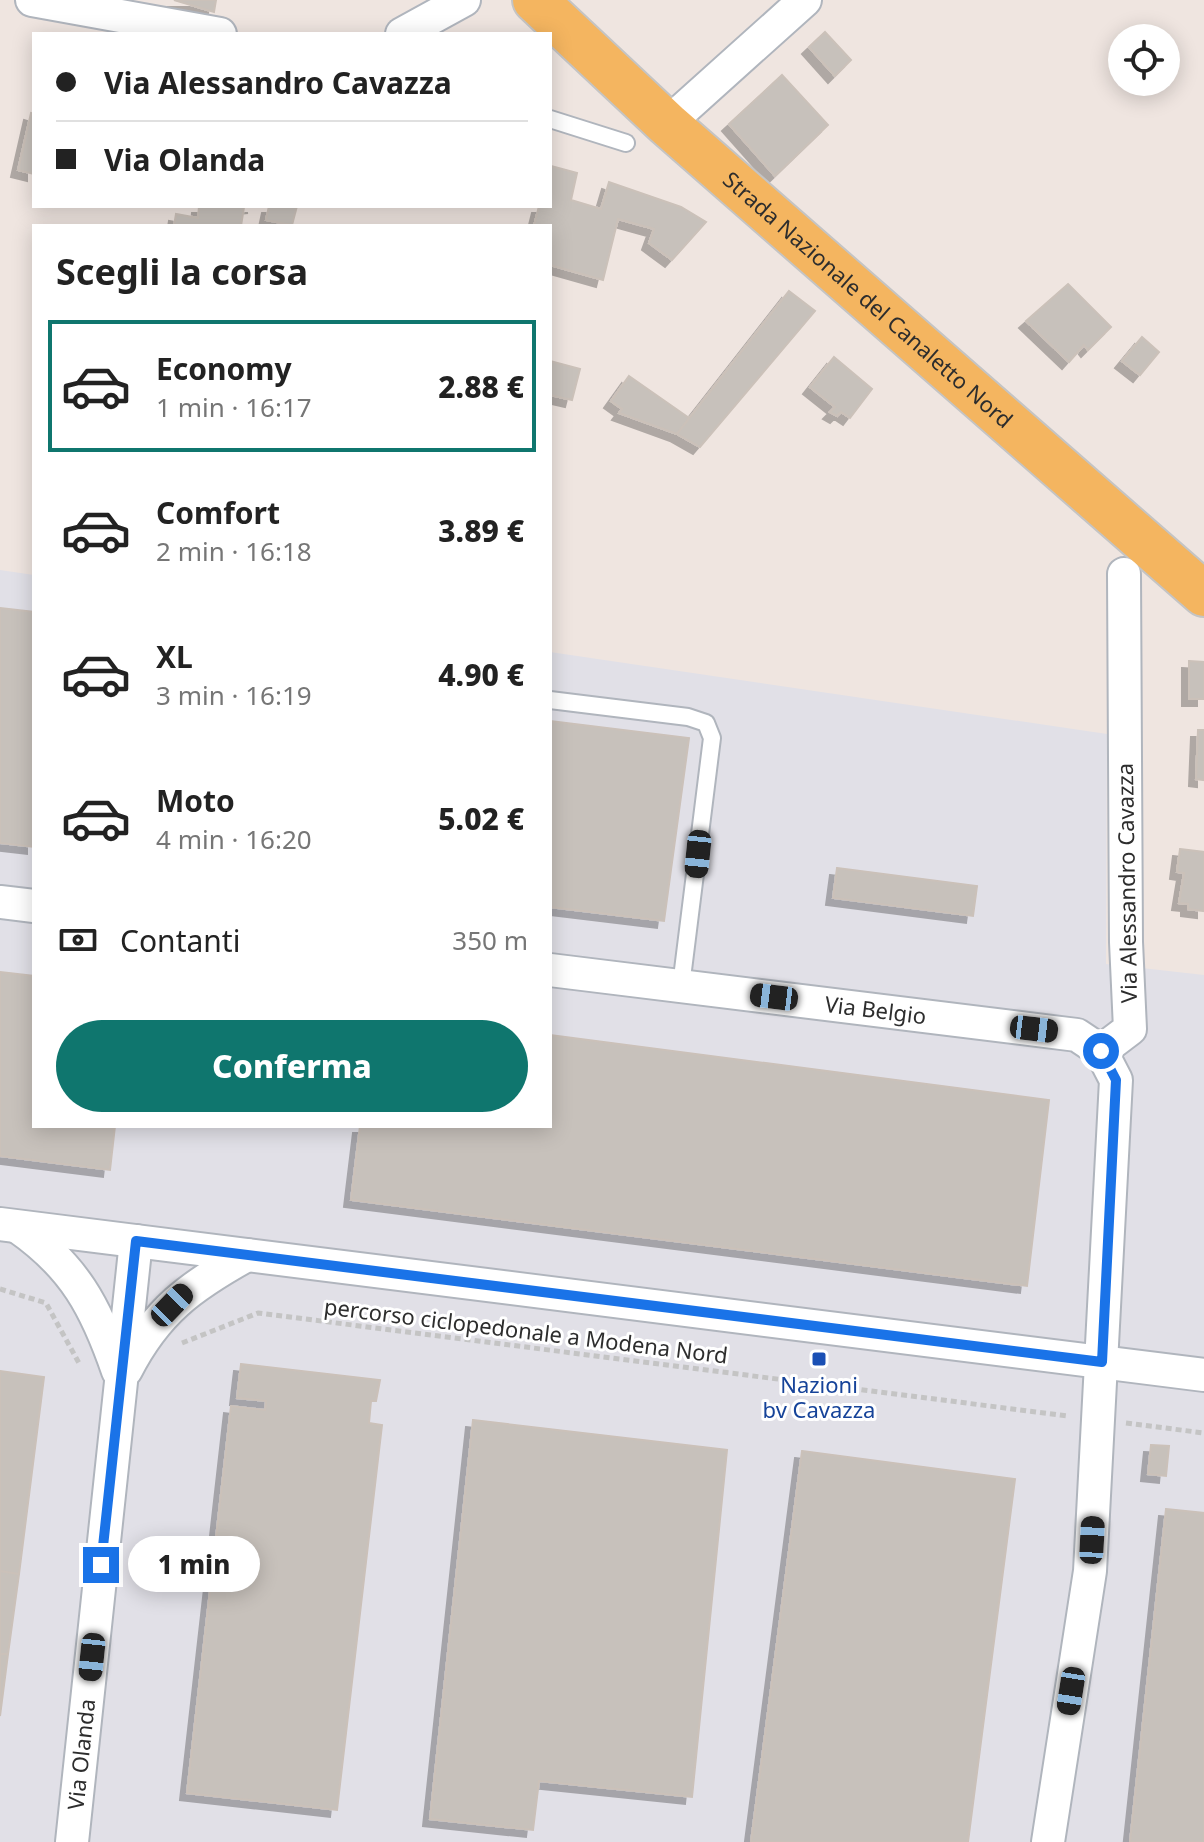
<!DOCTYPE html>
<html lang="it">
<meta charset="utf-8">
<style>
:root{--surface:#fff;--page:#f6f6f6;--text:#222;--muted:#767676;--line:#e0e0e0;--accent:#0f766e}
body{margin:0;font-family:"Noto Sans",sans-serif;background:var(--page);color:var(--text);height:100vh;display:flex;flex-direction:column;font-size:30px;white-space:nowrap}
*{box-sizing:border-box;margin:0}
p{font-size:26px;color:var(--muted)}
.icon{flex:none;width:44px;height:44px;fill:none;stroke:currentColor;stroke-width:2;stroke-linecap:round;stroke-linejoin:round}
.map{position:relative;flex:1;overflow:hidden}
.drawer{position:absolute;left:32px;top:224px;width:520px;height:904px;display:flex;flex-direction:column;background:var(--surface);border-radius:0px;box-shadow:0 4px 20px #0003}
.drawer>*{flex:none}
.hud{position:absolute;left:32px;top:32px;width:520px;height:176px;border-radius:0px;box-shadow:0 4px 20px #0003;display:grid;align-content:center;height:176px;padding:0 24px;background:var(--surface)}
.tools{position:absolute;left:1108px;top:24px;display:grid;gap:16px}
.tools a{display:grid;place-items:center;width:72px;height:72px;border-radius:50%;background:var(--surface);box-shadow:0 4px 20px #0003;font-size:40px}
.end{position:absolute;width:36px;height:36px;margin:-18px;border:10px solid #1a73e8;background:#fff;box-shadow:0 0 0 4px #fff}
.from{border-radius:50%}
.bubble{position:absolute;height:56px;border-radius:28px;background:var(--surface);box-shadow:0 4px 20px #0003;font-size:26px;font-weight:800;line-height:56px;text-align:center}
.car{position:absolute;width:24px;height:48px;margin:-24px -12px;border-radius:10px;box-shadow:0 0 6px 2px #0007;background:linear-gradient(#222 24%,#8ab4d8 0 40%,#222 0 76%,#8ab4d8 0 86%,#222 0)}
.hud b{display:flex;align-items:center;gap:28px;height:76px;font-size:30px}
.hud b+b{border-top:2px solid var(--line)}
.hud i{width:20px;height:20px;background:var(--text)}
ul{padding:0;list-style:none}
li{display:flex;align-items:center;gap:24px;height:132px;margin:0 16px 12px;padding:0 8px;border:4px solid transparent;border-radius:0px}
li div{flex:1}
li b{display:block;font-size:30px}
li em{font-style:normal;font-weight:800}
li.current{border-color:var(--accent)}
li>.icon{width:72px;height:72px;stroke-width:1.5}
h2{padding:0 24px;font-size:36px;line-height:96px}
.pay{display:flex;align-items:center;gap:20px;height:88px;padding:0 24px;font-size:30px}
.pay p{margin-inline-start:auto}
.action{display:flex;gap:16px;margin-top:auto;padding:16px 24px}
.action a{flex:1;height:92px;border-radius:48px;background:var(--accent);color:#fff;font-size:32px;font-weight:800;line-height:92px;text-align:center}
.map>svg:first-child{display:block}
.industrial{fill:#e1e0e7}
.building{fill:#c7c1bb;stroke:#cbc1b9;stroke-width:2;filter:url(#shadow)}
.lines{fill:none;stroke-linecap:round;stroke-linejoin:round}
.lane-casing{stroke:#b0b5bd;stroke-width:20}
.street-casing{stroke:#b0b5bd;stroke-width:36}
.primary-casing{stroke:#c4c4c4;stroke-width:48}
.path{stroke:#c4c4c4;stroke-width:5;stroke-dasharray:6 4;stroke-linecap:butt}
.lane{stroke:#fff;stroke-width:16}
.street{stroke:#fff;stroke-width:32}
.primary{stroke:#f4b560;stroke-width:44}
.route{stroke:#1a73e8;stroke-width:10}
.transit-dot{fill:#1a4fb4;stroke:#fff;stroke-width:3}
.labels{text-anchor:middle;stroke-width:6;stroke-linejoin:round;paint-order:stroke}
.street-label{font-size:22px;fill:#2d2d2d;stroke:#fff}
.transit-label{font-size:22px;fill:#164399;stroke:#fff}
</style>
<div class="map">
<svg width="1204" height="1842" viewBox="0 0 1204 1842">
<defs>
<filter id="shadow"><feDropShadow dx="-7" dy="7" stdDeviation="0" flood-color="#0004"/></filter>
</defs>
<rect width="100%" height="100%" fill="#efe5e0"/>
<path class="industrial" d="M0,570L34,575V1126H550V652L1107,734L1106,964L1204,975V1842H0Z"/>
<path class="building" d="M174,0H216L214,12Z
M825,32L851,60L835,76L809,47Z
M782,75L828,125L775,176L729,124Z
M31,113L34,114V174L18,170Z
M551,166L577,173L571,200L601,209L609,182L681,207L706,222L672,260L649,243L654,229L618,219L603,280L550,265V226H534L539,206H550Z
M199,206H255L244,207L241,226H174L176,214L198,218Z
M269,206H297L292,225L266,220Z
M1068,284L1111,327L1088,350L1084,345L1069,362L1026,321Z
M789,291L815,311L700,447L677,434Z
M1142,337L1159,352L1140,375L1122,361Z
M834,357L872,389L850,418L841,412L837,416L830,412L835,407L810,387Z
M550,361L580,369L572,400L550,395Z
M629,376L689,418L677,434L619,413L622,409L611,401Z
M0,608L34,612V847L0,843Z
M1189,661L1204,662V699H1189Z
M550,721L689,738L664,921L550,907Z
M1198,730H1204V780L1196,779Z
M1180,849L1204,852V911L1188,909V904L1179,903L1184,873L1177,872Z
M837,868L977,886L973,916L833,898Z
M0,972L34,976V1126H115L110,1170L0,1156Z
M550,1035L1049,1100L1027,1286L351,1200L360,1126H550Z
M241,1364L380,1380L376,1401H371L369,1423L382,1425L337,1810L187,1793L231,1406L265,1410L266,1401L237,1398Z
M0,1371L44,1377L19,1574L0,1571Z
M473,1420L727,1450L692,1797L539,1781L533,1830L430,1819Z
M1151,1445L1169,1446L1166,1476L1148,1474Z
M802,1451L1015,1479L968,1842H751Z
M1166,1509L1204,1513V1842H1130Z
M0,1571L19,1574L8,1654H0Z
M0,1654H8L0,1716Z"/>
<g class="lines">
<defs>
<path id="lane" d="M550,119L626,143
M550,700L688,717L706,723L712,738L681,986"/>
<g id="street">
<path d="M32,0L220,34"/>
<path d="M402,34L464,0"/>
<path d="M667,124L805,0"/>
<path d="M0,902L34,906"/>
<path id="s1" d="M550,970L1077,1035L1101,1051L1116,1080L1090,1571L1048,1842"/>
<path d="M1101,1051L1130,1029L1126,942L1124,574"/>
<path d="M0,1224L1204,1375"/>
<path d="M18,1227C74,1266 96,1307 118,1371"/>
<path d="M126,1370C156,1311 191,1286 247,1255"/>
<path id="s2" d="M72,1842L136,1241"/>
</g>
<g id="primary">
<path id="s3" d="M535,0L667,124L1204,594"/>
</g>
</defs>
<use href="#lane" class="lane-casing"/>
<use href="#street" class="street-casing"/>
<use href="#primary" class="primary-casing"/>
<path class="path" d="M0,1289L46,1303L80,1365
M182,1343L258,1313L1068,1416
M1126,1423L1204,1433"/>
<use href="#lane" class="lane"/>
<use href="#street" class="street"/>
<use href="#primary" class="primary"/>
</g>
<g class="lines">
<path class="route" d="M101,1565L136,1241L1102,1362L1116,1080L1101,1051"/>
</g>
<rect class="transit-dot" x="811" y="1351" width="16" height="16" rx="4"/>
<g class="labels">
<g class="street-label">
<text dy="8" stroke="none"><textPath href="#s3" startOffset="448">Strada Nazionale del Canaletto Nord</textPath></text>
<text transform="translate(1127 883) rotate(-91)" y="8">Via Alessandro Cavazza</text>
<text dy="8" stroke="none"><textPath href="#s1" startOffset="328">Via Belgio</textPath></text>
<text transform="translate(526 1331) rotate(7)" y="8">percorso ciclopedonale a Modena Nord</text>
<text dy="8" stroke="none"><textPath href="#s2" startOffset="88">Via Olanda</textPath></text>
</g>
<g class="transit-label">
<text x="819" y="1393">Nazioni<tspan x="819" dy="25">bv Cavazza</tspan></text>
</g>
</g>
</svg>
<div class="tools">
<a><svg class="icon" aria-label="locate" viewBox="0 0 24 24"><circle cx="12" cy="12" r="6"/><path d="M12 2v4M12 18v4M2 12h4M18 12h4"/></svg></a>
</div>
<i class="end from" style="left:1101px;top:1051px"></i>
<i class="end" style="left:101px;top:1565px"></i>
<div class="bubble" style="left:128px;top:1536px;width:132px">1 min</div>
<i class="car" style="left:698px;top:854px;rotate:186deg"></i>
<i class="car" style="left:774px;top:997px;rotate:277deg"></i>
<i class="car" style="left:1034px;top:1029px;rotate:97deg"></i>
<i class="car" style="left:172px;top:1305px;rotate:44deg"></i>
<i class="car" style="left:1092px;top:1540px;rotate:3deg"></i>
<i class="car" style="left:92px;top:1657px;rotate:186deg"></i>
<i class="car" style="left:1071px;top:1691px;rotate:189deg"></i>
<div class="hud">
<b><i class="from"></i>Via Alessandro Cavazza</b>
<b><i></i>Via Olanda</b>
</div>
<section class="drawer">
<h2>Scegli la corsa</h2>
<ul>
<li class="current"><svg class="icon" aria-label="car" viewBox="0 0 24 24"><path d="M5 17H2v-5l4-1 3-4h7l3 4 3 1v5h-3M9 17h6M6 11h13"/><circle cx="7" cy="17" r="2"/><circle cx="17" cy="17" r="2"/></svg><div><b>Economy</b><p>1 min · 16:17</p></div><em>2.88 €</em></li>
<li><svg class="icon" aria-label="car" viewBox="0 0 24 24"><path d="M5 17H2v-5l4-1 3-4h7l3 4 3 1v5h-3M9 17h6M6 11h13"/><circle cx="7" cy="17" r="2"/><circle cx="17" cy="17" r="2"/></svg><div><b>Comfort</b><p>2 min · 16:18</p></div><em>3.89 €</em></li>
<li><svg class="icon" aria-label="car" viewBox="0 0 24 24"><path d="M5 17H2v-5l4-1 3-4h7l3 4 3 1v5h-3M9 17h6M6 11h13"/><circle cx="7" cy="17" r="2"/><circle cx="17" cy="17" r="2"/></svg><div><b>XL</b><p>3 min · 16:19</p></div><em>4.90 €</em></li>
<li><svg class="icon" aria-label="car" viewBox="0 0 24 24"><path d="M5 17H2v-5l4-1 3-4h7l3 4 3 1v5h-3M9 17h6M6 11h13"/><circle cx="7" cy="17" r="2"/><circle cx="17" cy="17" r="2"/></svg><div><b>Moto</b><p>4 min · 16:20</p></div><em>5.02 €</em></li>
</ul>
<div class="pay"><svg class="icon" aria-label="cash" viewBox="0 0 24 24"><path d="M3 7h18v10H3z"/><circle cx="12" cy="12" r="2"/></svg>Contanti<p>350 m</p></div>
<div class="action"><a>Conferma</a></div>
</section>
</div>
